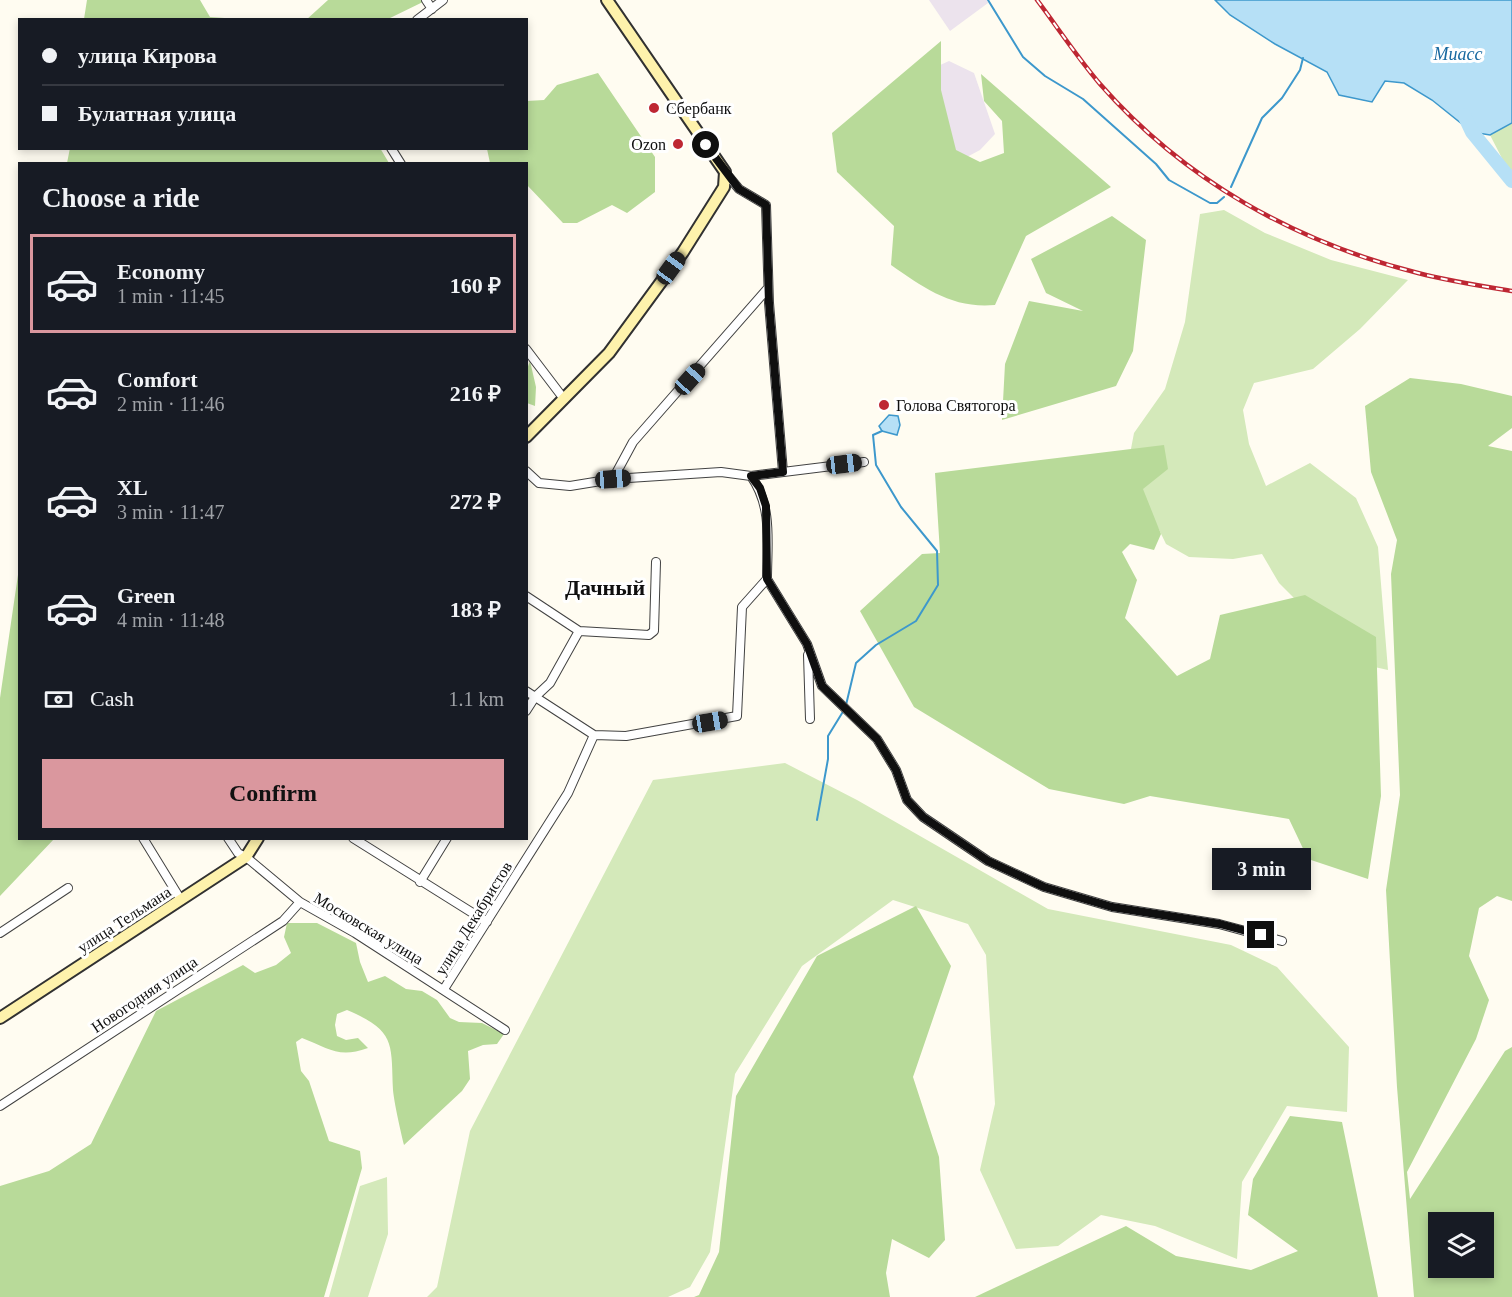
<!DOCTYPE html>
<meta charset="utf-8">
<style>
:root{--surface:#171b24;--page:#20242c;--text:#f1f3f6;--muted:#9ea1a6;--line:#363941;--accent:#da979e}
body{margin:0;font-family:Georgia,serif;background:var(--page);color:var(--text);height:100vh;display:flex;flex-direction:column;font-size:22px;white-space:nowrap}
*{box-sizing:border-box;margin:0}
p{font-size:20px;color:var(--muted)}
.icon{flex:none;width:33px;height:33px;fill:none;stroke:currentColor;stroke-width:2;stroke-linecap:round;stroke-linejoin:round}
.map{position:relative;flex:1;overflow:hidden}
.side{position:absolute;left:18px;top:162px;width:510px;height:678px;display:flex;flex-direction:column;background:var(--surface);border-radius:0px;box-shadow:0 3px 9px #0003}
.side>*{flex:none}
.banner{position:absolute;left:18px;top:18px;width:510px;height:132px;border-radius:0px;box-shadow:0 3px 9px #0003;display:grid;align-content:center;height:132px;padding:0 24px;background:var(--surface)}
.buttons{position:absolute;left:1428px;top:1212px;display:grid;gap:12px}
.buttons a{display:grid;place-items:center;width:66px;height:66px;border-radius:0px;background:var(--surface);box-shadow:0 3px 9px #0003;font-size:30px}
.end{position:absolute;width:27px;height:27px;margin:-14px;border:8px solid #0f0f0f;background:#fff;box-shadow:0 0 0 3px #fff}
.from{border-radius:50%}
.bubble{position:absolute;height:42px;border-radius:0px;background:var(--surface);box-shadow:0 3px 9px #0003;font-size:20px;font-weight:800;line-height:42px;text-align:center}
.car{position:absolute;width:18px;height:36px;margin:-18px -9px;border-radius:8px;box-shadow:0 0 4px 2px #0007;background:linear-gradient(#222 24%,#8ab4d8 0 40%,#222 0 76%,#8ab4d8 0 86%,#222 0)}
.banner b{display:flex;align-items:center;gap:21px;height:57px;font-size:22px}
.banner b+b{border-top:2px solid var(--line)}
.banner i{width:15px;height:15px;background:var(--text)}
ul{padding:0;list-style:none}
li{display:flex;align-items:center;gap:18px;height:99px;margin:0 12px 9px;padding:0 12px;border:3px solid transparent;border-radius:0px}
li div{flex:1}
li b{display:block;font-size:22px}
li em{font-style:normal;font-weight:800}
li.active{border-color:var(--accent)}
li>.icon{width:54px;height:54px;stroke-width:1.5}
h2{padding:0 24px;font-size:27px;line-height:72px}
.pay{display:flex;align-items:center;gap:15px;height:66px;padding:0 24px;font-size:22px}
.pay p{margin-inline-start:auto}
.button{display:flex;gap:12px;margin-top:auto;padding:12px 24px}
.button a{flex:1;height:69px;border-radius:0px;background:var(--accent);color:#111;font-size:24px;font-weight:800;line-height:69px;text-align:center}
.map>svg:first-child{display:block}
.industrial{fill:#ece3ed}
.green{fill:#d4e9ba}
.forest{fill:#b8da99;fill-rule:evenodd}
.water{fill:#b6e0f6;stroke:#3d98cc;stroke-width:1.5}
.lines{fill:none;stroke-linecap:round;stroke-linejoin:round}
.stream{stroke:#3d98cc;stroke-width:2}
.river{stroke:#b6e0f6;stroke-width:14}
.street-casing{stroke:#424242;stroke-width:10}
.secondary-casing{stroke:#313131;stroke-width:14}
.street{stroke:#fff;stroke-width:8}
.secondary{stroke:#fef2ac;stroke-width:10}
.rail-casing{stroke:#be2733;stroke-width:4.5}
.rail{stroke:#fff;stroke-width:2;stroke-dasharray:7;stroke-linecap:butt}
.route{stroke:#0f0f0f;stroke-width:8}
.poi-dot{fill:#be2733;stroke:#fff;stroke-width:2}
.labels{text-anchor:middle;stroke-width:6;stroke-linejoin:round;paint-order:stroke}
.poi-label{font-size:16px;fill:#0f0f0f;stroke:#fff;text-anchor:start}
.street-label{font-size:16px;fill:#0f0f0f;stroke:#fff}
.water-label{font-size:18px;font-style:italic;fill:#1869a0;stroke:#fff}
.district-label{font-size:22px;font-weight:bold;fill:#0f0f0f;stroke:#fff}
</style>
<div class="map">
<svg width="1512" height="1297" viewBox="0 0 1512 1297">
<rect width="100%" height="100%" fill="#fffcf1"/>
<path class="industrial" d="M929,0H987L988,3L950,31Z
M949,61L974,73L995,134L980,150L965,158L949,149L937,98L938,66Z"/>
<path class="green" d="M1512,123V172L1507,168L1490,135Z
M1224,210L1265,233L1331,260L1408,280L1360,329L1313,369L1254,383L1243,410L1249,444L1266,486L1310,463L1356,498L1378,547L1388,670L1334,658L1302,606L1279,583L1262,554L1233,559L1189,557L1166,544L1151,513L1130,454L1134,433L1165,389L1185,322L1200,214Z
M785,763L857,800L1048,909L1231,945L1277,967L1349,1047L1347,1112L1287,1106L1242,1182L1237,1259L1155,1226L1101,1215L1058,1246L1016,1249L980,1170L995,1104L986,955L968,924L893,900L802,966L735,1074L710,1252L690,1287L668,1297H427L437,1287L470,1131L653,780Z
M387,1177L388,1234L368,1297H329L360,1186Z"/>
<path class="forest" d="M87,0H200L210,17L239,19H84Z
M328,0H427L388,19L306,20Z
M941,41V90L956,150L980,162L1004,153L1002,121L984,101L981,74L1111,187L1026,236L995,305C953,309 924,288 891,265L894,226L837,172L832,133Z
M598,73L655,157V192L627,213L612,205L577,223H563L527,185L526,164L490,163L487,149L526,148L527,101L544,100L557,85Z
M70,148H380L389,163H67Z
M1112,216L1146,240L1133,351L1116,386L1002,420L1005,364L1029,301L1083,311L1046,293L1031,259Z
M530,361L536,387L535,406L527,403V369Z
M1410,378L1461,384L1512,396V428L1488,446L1512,451V901L1497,896L1479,908L1469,956L1489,1000L1476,1039L1407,1172L1410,1199L1505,1051L1512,1047V1297H1414L1397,1087L1386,890L1400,795L1391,574L1397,540L1371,472L1365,406ZM1438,1222H1484V1268H1438Z
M1164,445L1168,469L1143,489L1161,534L1154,550L1130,544L1122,552L1137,580L1125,618L1177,676L1210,659L1220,615L1305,595L1376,637L1381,796L1368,879L1308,859L1289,819L1150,796L1124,804L1049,789L914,707L860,611L922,554L940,553L935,473Z
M19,568L20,838L54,839L0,896V698Z
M916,906L951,966L913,1077L939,1157L945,1240L929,1258L892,1239L886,1273L890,1297H694L699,1295L719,1252L736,1096L817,956Z
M287,923H317L356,943L360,962L368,982L385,976L406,989L422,991L437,1000L450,1018L459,1022L482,1023L504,1034L497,1044L483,1045L468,1051L470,1079L462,1091L404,1145C401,1133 394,1102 393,1090C391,1043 396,1031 347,1010L337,1014L335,1025L337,1036L346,1040L358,1038L368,1048C338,1059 329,1048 302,1038L296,1042L301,1071L309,1081L329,1141L360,1151L362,1168L324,1297H0V1186L49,1171L91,1144L156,1011L243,965L255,973L276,965L291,953L284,937Z
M1290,1116L1342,1122L1378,1297H975L1126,1226L1176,1256L1251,1270L1298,1251L1248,1215L1253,1179Z"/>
<path class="water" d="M1215,0H1512V123L1490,135L1472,132L1432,100L1404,83L1385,81L1372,102L1339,95L1327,72L1275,44L1230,15Z
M889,415L898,416L900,425L897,435L882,431L879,426Z"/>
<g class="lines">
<path class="stream" d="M988,0L1023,57L1045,76L1083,99L1156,164L1169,180L1210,203H1217L1224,197
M1231,187L1262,118L1282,98L1300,70L1303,58
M846,705L856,663L876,645L916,621L938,585L937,551L901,507L876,465L873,435L882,431
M817,820L828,759V736L844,710"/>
<path class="river" d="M1464,115L1472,132L1512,181"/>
<defs>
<path id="street" d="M426,0L432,9
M417,20L443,0
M391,148L401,164
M725,172L739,189L766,205L769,303L783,472
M526,349L564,399
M526,471L539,483L570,486L613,479L721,472L751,476L864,462
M613,479L633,442L768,288
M767,579L807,644L822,686L877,739L896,770L907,800L923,817L988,861L1044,887L1112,907L1219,924L1282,941
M526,596L579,631L649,635L654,631L656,562
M808,655L810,719
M526,691L594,735L626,736L737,716L742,607L767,579C767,543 773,507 751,476
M526,711L535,697L550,683L579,631
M143,838L181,900
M228,838L238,853L246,857L300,902L355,933L505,1030
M353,838L487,922
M420,882L447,838
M0,933L68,888
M444,989L568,793L594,735
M0,1106L283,921L300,902"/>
<path id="secondary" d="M526,437L609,353L683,252L724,187L725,172L607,0
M0,1018L246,857L258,838"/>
</defs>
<use href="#street" class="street-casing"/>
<use href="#secondary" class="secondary-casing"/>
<use href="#street" class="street"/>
<use href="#secondary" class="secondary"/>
<defs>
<path id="rail" d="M1037,0C1058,28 1077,57 1100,84C1184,180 1295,242 1418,273C1449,281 1481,286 1512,291"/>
</defs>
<use href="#rail" class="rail-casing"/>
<use href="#rail" class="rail"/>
</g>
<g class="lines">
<path class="route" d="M706,145L739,189L766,205L769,303L783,472L751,476L760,488L766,506L767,579L807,644L822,686L877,739L896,770L907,800L923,817L988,861L1044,887L1112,907L1220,924L1261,935"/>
</g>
<g class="poi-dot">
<circle cx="654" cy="108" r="6"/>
<circle cx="678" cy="144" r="6"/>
<circle cx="884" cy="405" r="6"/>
</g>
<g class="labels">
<g class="poi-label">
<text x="666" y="114">Сбербанк</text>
<text x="666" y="150" text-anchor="end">Ozon</text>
<text x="896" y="411">Голова Святогора</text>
</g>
<g class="street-label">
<text transform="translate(473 918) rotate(-58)" y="6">улица Декабристов</text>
<text transform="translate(124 919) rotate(-33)" y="6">улица Тельмана</text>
<text transform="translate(369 928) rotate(31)" y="6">Московская улица</text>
<text transform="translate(144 994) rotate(-34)" y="6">Новогодняя улица</text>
</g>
<g class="water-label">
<text x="1458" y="60">Миасс</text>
</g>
<g class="district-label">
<text x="605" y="595">Дачный</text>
</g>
</g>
</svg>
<div class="buttons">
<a><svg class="icon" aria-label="layers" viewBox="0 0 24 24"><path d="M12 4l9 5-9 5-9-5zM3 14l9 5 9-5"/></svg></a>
</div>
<i class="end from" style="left:706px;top:145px"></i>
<i class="end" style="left:1261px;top:935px"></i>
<div class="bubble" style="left:1212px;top:848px;width:99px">3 min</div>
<i class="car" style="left:671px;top:268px;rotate:36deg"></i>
<i class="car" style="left:690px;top:379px;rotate:42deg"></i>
<i class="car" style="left:844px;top:464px;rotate:83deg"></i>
<i class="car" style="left:613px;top:479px;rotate:86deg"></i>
<i class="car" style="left:710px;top:722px;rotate:80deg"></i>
<div class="banner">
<b><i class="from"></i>улица Кирова</b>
<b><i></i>Булатная улица</b>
</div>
<section class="side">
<h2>Choose a ride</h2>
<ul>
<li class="active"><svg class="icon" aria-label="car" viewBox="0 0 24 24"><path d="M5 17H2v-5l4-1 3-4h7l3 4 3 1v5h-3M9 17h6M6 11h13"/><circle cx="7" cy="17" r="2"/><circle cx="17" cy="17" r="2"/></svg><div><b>Economy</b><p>1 min · 11:45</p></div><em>160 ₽</em></li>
<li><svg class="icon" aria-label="car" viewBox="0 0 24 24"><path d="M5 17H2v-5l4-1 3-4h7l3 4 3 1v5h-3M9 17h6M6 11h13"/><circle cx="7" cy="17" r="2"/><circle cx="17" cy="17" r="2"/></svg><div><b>Comfort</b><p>2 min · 11:46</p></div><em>216 ₽</em></li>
<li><svg class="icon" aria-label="car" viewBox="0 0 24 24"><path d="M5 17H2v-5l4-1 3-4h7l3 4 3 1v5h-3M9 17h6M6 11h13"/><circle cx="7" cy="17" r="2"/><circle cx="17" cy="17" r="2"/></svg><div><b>XL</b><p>3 min · 11:47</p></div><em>272 ₽</em></li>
<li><svg class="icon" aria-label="car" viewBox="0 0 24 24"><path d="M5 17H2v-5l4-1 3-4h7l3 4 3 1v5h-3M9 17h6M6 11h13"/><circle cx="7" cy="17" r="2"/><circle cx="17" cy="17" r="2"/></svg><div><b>Green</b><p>4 min · 11:48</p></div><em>183 ₽</em></li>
</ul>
<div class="pay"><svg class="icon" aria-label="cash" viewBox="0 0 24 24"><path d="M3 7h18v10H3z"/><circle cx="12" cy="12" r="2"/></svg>Cash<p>1.1 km</p></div>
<div class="button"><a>Confirm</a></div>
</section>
</div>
